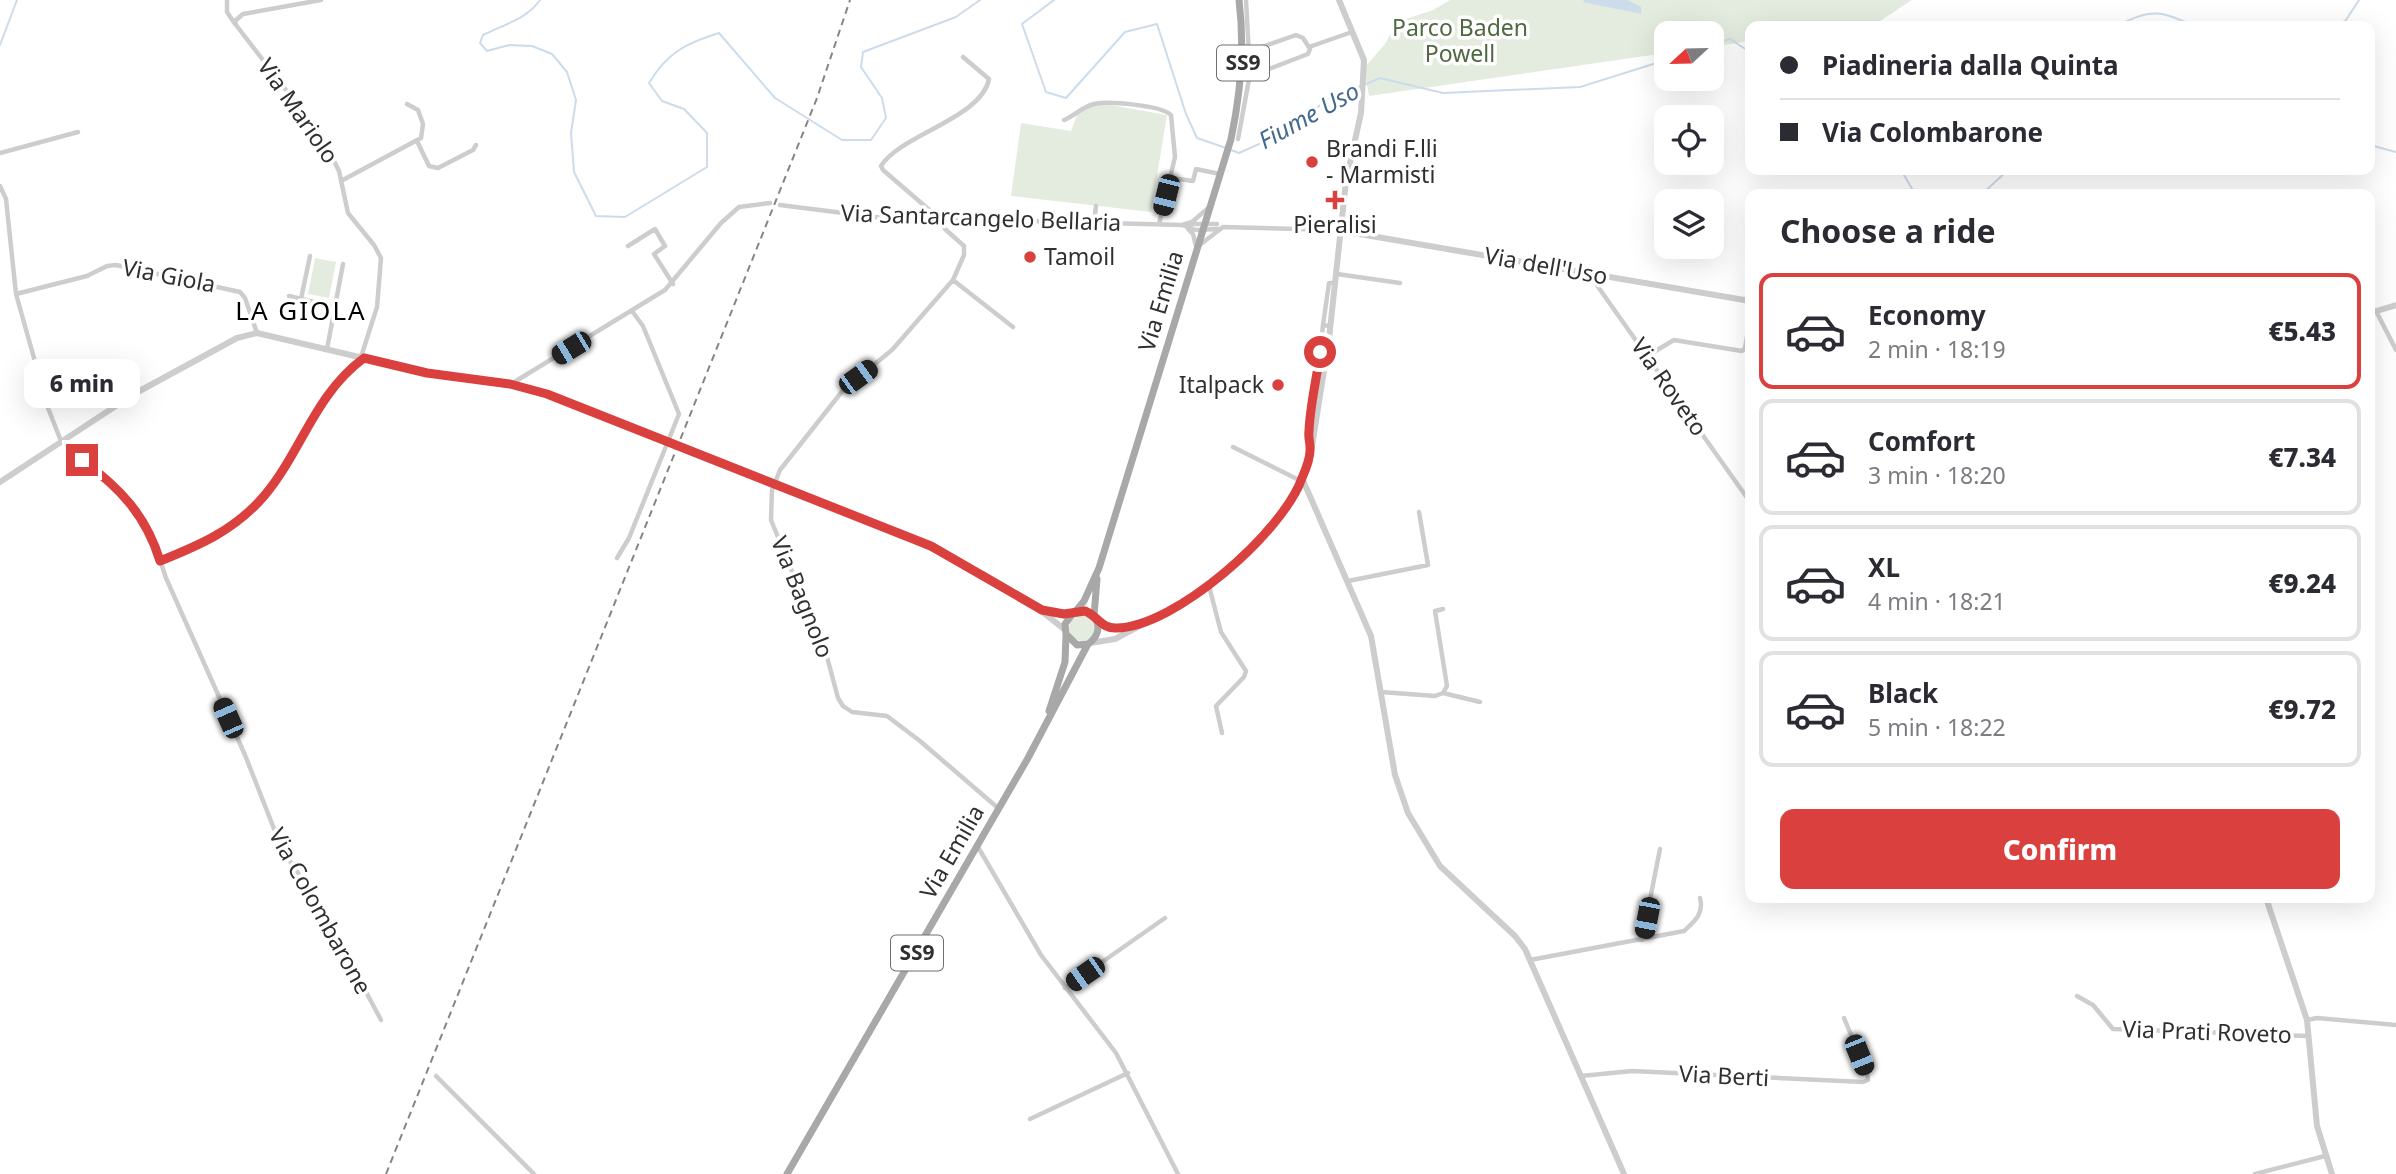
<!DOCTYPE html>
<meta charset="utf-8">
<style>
:root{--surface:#fff;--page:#f7f7f7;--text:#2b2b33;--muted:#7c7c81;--line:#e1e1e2;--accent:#da403e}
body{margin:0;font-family:"Noto Sans",sans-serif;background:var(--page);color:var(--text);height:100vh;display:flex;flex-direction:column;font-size:26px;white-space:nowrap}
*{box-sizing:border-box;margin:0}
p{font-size:23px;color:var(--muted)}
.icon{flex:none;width:38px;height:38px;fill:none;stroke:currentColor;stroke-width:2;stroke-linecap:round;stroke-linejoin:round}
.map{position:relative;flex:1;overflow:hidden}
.side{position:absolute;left:1745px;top:189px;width:630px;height:714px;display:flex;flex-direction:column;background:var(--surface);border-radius:14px;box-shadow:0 7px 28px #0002}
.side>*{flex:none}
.guide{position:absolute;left:1745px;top:21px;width:630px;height:154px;border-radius:14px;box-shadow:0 7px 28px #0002;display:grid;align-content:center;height:154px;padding:0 35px;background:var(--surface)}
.needle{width:46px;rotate:248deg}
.fabs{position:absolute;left:1654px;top:21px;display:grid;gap:14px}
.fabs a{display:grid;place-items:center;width:70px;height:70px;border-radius:14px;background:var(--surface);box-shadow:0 7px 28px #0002;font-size:35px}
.end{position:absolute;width:32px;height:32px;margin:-16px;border:9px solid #da403e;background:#fff;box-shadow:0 0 0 4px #fff}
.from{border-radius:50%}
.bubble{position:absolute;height:49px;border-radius:14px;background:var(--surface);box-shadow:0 7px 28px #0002;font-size:23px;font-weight:800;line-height:49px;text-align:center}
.car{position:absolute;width:21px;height:42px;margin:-21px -10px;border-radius:9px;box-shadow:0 0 5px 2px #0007;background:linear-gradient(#222 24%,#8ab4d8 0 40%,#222 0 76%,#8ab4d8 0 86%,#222 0)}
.guide b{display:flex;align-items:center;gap:24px;height:66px;font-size:26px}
.guide b+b{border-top:2px solid var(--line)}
.guide i{width:18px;height:18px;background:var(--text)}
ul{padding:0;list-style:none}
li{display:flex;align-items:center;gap:21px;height:116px;margin:0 14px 10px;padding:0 21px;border:4px solid var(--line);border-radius:14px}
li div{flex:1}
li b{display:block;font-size:26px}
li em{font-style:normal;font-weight:800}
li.on{border-color:var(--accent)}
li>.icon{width:63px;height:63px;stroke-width:1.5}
h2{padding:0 35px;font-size:32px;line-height:84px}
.button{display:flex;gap:14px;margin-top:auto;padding:14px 35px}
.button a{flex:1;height:80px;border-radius:14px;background:var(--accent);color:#fff;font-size:28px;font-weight:800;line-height:80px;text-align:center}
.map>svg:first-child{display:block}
.green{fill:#e4ecdf}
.water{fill:#ccdcea}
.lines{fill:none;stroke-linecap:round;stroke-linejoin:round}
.stream{stroke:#ccdcea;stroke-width:2}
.minor{stroke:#cdcdcd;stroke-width:4.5}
.tertiary{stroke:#cdcdcd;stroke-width:6}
.primary{stroke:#a8a8a8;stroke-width:7}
.rail{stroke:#858585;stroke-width:2;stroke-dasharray:7 5;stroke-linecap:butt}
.tertiary-bridge{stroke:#cdcdcd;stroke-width:6}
.route{stroke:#da403e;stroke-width:9}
.poi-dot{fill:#da403e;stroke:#fff;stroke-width:2.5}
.labels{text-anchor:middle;stroke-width:7;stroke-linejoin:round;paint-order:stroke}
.shield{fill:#fff;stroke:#6e6e6e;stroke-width:2}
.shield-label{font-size:21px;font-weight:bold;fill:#303030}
.park-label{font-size:23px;fill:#4f6940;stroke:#fff}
.street-label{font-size:23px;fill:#303030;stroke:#fff}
.poi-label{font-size:23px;fill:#303030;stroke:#fff;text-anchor:start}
.water-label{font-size:24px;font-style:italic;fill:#43698d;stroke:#fff}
.quarter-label{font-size:26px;letter-spacing:2px;fill:#000;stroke:#fff}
</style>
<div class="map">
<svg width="2396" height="1174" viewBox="0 0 2396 1174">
<rect width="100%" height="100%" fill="#fff"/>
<path class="green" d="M1450,0H1912L1877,23L1851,26H1750V41L1712,47V33H1666V53L1369,96L1364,68L1385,44L1397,22L1433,10Z
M1099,103L1167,115L1151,212L1011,196L1021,123L1071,131L1078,112Z
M315,258L336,262L329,298L308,294Z
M1069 628a13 13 0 1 1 26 0a13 13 0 1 1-26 0Z"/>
<path class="water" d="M1584,0H1627L1641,7V14L1583,2Z"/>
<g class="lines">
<path class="stream" d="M540,0C527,19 503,25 483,35L480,43L487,51L509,45L532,46L552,54L567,72L576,100L571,133L574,172L596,216L625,217L707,167V133L684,109L662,101L649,83C667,53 686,43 719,33L775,98L842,140H871L886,118L882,98L861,67L863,52L956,17L980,0
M1054,0L1022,24L1046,92L1066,98L1125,32L1157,24L1186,114L1197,138L1226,148
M2118,26C2151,7 2162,12 2195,26
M2337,26L2346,20L2359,0
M0,45L17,0
M1712,45L1730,39L1750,52
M1366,84L1380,78L1443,93L1580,87L1666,60
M2370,145L2396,152
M1231,150L1239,153L1286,132L1328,99L1361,86
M1901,170L1915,194
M1982,194L2008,170"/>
<path class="minor" d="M227,0V12L235,24
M321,0L243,14L235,21L236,25L286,90L304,120L325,143L339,171L348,213L374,245L381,258L377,307L361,357
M1296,35L1303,38L1310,49L1308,54L1269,69L1257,66L1255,57L1259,48Z
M1309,47L1352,32
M963,57L989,79C982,118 900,135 881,166L883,170L941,220L945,229L964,246V255L953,280L892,350L844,389L780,470L772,490L771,520L827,657L838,698L843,706L852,712L887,716L920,741L998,808
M1064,120C1074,116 1082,107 1094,104C1108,101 1161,105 1171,115L1175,157L1159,224
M1238,139L1250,74L1246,0
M417,141L429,166L438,168L473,150L476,145
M0,153L78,132
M1171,178L1193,181L1196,169L1220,174
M341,181L421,138L423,124L418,110L407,104
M0,186L6,199L16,294L48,408L61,441L129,500L151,533L166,578L245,755L282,849L323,911L381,1020
M780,205L875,217L1182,225L1192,222L1207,209
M1094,223L1096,206
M1190,224H1217
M1182,225L1196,230L1219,229
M1188,229L1193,234L1196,246
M1201,244L1223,227L1334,230
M628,246L655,229L665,246L654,254L673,284
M1337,274L1400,283
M1589,274L1750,502
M953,280L1013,327
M16,294L87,276L107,266L116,265L240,292L245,298L257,333
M289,296L335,307
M301,299L310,256
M2376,311L2396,350
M1330,326L1323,325L1329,283H1335
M327,349L343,264
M1647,356L1674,340L1742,351L1745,348L1750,320
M1321,370H1318L1323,325
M511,384L665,290L721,223L739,207L770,203
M1310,445L1308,433L1318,370
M1233,447L1301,481
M617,558L629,538L679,414L643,326L632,311
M160,561C200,545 235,530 264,496C301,452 315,394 363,358
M1348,581L1428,565L1419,512
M1209,586L1221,632L1246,671L1244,677L1216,706L1222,733
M1443,609L1435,611L1447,686L1443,693
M1381,692L1435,696L1443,693L1480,702
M978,847L1041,955L1116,1053L1178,1174
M1642,940L1660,849
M1530,960L1684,931C1695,921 1704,914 1700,898
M1065,988L1165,918
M2077,996L2093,1005L2113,1029L2308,1036
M2307,1020L2317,1018L2396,1025
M436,1076L534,1174
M1581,1076L1632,1071L1863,1082L1868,1080L1867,1073L1844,1018
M1030,1119L1128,1073
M2255,1174L2325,1156"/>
<path class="tertiary" d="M1342,231L1750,301
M2370,313L2396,305
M705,457L764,481
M1302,478L1371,636L1395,775L1408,813L1440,866L1515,936L1525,949L1624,1174
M0,482L134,394L237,338L257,333L427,373L510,385L547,394L654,437
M782,488C879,526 984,561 1065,630
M1044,610L1071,614
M1097,620L1110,628L1133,625
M1090,643L1115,639L1190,599L1215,581L1272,527L1287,508L1301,481L1312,446L1329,339L1346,181L1361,113L1364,60L1339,0
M2266,898L2307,1020L2317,1126L2332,1174"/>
<path class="primary" d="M1075,612L1084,601L1099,568L1231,139C1241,92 1245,48 1239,0
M1094,616L1097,579
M1049,711L1065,662L1066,635
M787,1174L1028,758L1088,644C1107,631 1097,607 1074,612L1065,624L1066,634L1077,645L1088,644"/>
<path class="rail" d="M386,1174L817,98L850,0"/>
<path class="tertiary-bridge" d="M654,437L705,457
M764,481L782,488"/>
</g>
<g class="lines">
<path class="route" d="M82,460C120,488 146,515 160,561C200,545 235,530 264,496C302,451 314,395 364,358L427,373L510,384L547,394L931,546L1042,610L1064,614L1085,611C1098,616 1101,629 1117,628C1175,627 1283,532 1302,478C1306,469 1311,457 1310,447C1310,442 1308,437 1309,431C1310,405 1317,378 1320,352"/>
</g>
<g class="poi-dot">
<circle cx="1312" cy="162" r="7"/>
<path d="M1331.5 189.5h7v7h7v7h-7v7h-7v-7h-7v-7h7z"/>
<circle cx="1030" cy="257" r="7"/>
<circle cx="1278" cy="385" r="7"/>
</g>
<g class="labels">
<g class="shield">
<rect x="1217" y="45.5" width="52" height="35" rx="5"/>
<rect x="891" y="935.5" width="52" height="35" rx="5"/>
</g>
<g class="shield-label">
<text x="1243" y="70">SS9</text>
<text x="917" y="960">SS9</text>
</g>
<g class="park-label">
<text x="1460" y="36">Parco Baden<tspan x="1460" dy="26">Powell</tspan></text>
</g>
<g class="street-label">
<text transform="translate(298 111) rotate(55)" y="8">Via Mariolo</text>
<text transform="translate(981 218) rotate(2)" y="8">Via Santarcangelo Bellaria</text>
<text transform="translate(1546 266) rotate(10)" y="8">Via dell'Uso</text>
<text transform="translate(169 276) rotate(11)" y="8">Via Giola</text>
<text transform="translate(1161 301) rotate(-73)" y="8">Via Emilia</text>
<text transform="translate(1669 387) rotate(55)" y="8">Via Roveto</text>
<text transform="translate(802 597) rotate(68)" y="8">Via Bagnolo</text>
<text transform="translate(952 852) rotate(-60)" y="8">Via Emilia</text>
<text transform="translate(320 911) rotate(61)" y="8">Via Colombarone</text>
<text transform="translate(2207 1032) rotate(2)" y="8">Via Prati Roveto</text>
<text transform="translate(1724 1076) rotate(3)" y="8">Via Berti</text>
</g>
<g class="poi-label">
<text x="1326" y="157">Brandi F.lli<tspan x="1326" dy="26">- Marmisti</tspan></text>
<text x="1335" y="233" text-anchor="middle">Pieralisi</text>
<text x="1044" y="265">Tamoil</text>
<text x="1264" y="393" text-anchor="end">Italpack</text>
</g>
<g class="water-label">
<text transform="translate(1309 116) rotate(-29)" y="8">Fiume Uso</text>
</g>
<g class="quarter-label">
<text x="301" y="320">LA GIOLA</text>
</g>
</g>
</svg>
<div class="fabs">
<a><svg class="needle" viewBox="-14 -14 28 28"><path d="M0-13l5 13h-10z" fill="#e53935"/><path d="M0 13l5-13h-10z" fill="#7c7c81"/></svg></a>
<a><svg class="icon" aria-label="locate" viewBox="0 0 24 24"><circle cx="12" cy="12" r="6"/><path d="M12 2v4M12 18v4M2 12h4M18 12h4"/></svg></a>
<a><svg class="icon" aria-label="layers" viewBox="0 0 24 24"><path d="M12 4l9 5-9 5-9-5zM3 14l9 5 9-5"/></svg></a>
</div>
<i class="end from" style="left:1320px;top:352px"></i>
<i class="end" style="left:82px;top:460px"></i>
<div class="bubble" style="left:24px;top:359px;width:116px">6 min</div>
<i class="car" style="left:1166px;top:195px;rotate:194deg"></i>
<i class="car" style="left:571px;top:348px;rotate:239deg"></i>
<i class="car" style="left:858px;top:377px;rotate:54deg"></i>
<i class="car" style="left:228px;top:718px;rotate:336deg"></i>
<i class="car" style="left:1647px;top:918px;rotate:191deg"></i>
<i class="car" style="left:1085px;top:974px;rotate:235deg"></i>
<i class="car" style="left:1859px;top:1055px;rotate:158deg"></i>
<div class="guide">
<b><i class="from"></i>Piadineria dalla Quinta</b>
<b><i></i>Via Colombarone</b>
</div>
<section class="side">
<h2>Choose a ride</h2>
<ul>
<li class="on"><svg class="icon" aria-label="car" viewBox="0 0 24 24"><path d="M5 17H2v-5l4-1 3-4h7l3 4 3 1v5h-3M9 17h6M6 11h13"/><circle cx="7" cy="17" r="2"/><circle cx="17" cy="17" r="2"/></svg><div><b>Economy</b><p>2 min · 18:19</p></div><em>€5.43</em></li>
<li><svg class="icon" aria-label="car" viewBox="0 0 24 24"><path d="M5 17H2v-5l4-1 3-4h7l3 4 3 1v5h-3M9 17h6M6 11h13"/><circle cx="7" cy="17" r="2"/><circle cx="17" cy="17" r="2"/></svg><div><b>Comfort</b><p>3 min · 18:20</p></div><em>€7.34</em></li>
<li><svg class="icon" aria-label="car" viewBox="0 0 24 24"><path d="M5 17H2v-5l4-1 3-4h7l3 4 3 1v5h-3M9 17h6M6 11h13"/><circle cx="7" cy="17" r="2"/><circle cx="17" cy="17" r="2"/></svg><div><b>XL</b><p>4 min · 18:21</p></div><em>€9.24</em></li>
<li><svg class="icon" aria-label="car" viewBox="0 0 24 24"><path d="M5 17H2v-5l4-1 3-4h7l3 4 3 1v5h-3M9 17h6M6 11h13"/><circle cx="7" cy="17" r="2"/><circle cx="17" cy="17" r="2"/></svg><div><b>Black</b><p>5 min · 18:22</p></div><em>€9.72</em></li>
</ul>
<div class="button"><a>Confirm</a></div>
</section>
</div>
